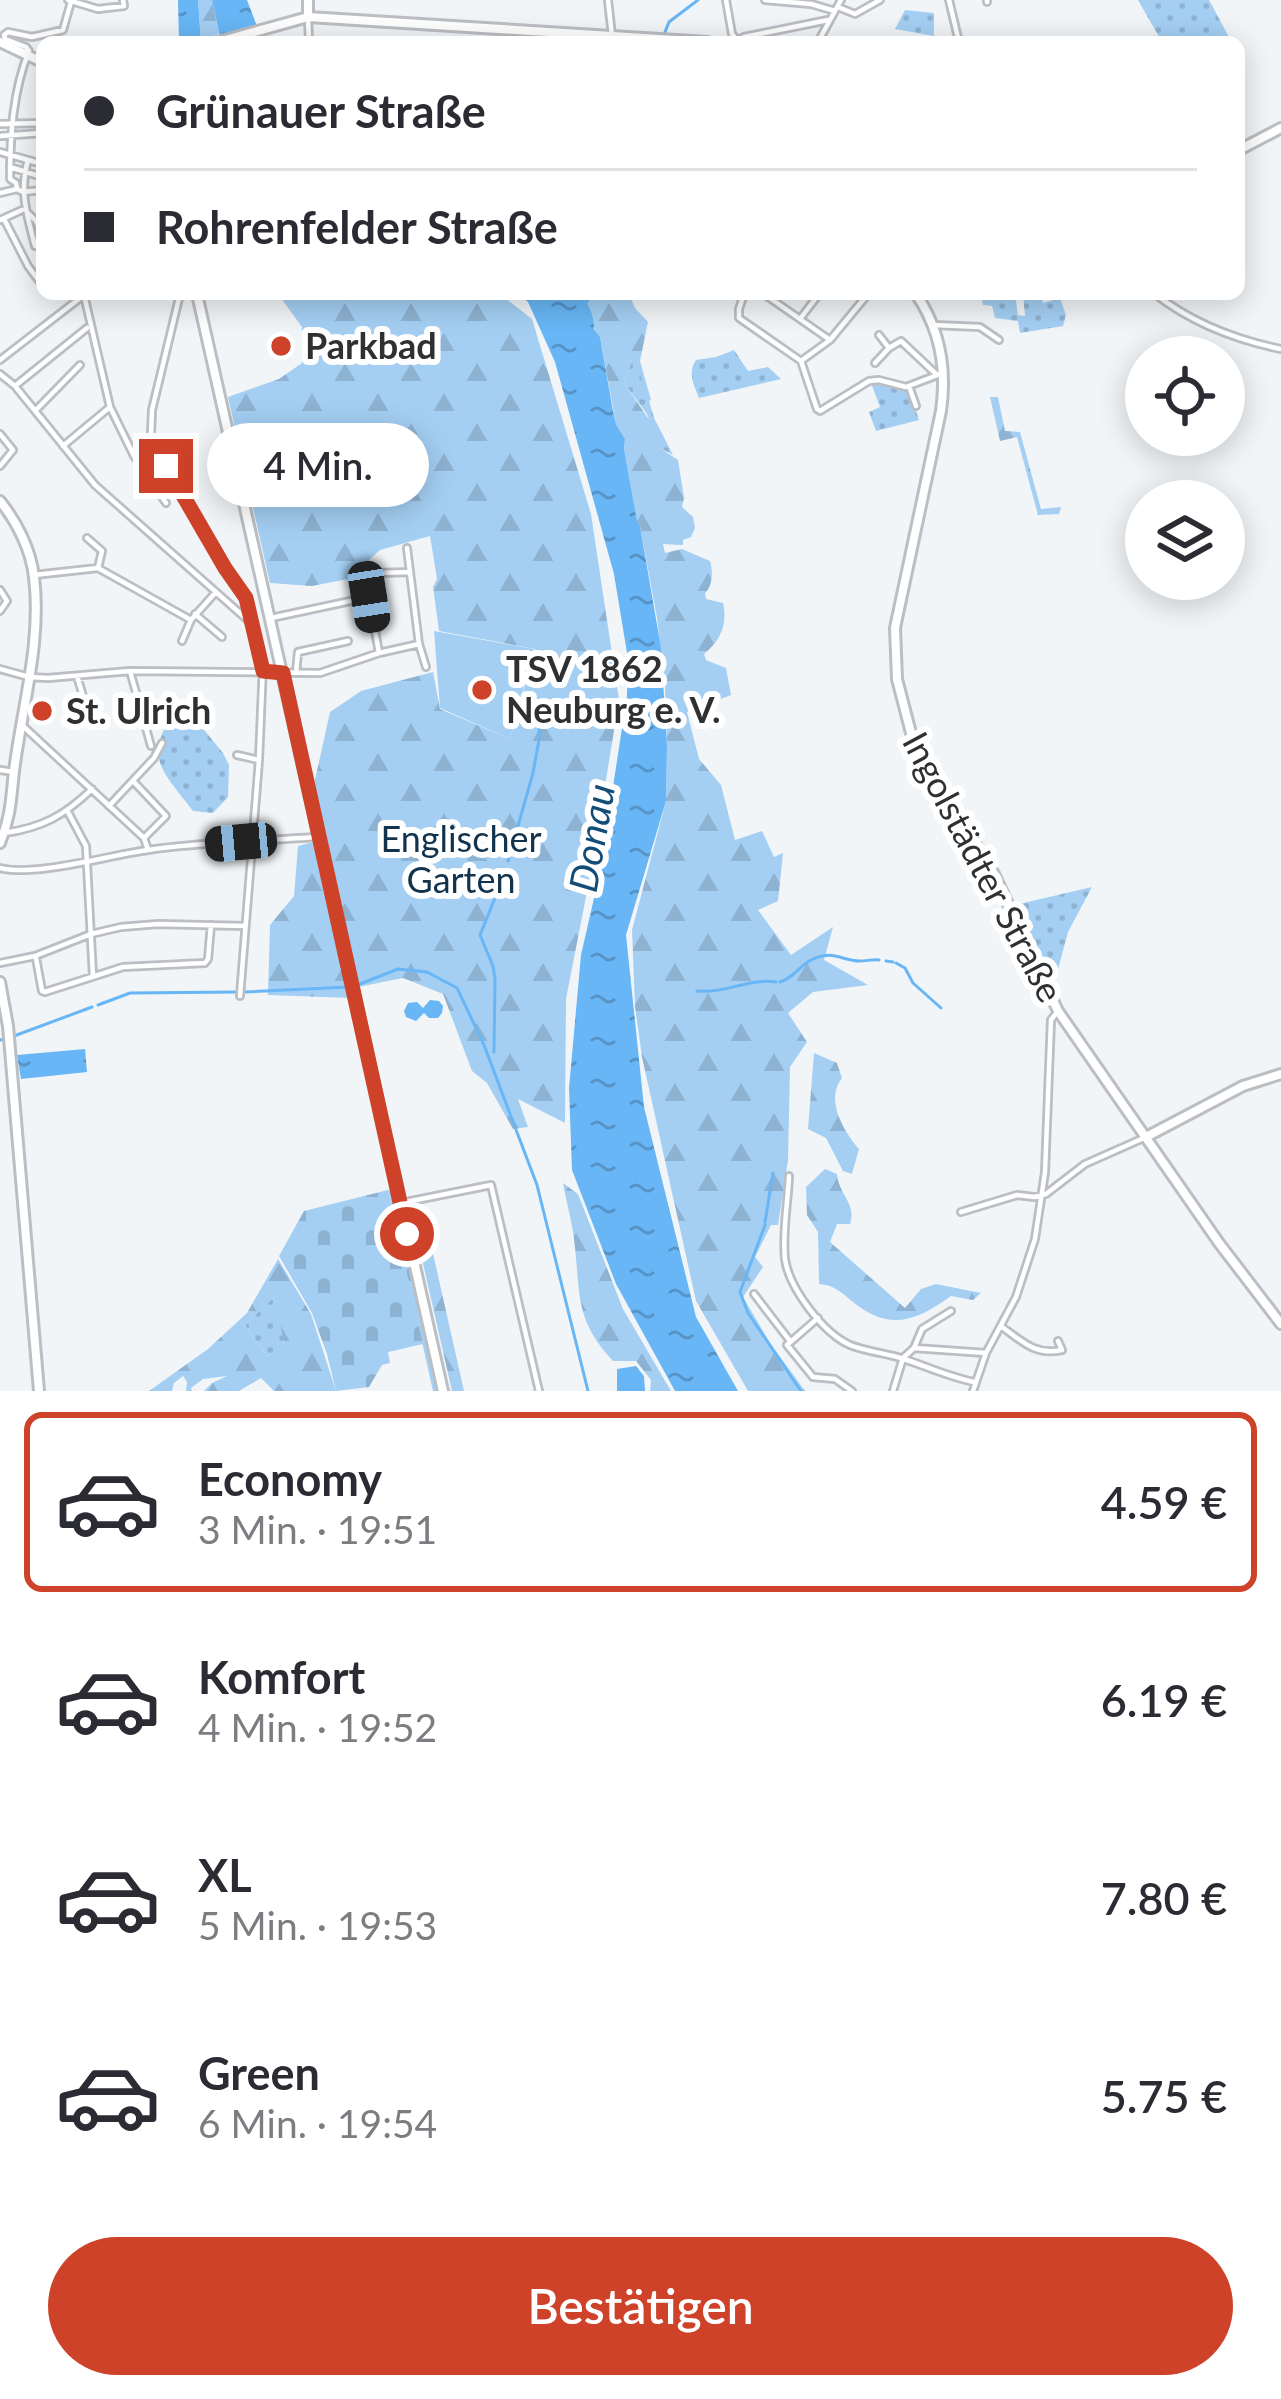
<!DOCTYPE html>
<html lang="de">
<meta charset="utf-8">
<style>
:root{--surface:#fff;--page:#f7f7f7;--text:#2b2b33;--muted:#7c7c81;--line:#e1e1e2;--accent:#cd4229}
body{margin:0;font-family:Lato,sans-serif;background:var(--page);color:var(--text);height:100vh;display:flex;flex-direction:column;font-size:45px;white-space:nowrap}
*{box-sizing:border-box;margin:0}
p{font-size:39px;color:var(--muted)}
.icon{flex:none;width:66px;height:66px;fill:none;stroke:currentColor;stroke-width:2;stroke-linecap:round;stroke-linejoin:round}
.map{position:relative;height:1391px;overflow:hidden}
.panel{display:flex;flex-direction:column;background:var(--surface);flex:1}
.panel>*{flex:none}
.guide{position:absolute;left:36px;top:36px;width:1209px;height:264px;border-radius:18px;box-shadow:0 6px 30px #0003;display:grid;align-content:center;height:264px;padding:0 48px;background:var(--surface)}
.tools{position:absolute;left:1125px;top:336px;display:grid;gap:24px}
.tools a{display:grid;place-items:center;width:120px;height:120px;border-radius:50%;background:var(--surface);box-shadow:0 6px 30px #0003;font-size:60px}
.end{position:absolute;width:54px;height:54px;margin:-27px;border:15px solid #cd4229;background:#fff;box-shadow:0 0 0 6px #fff}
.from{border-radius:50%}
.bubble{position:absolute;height:84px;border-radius:42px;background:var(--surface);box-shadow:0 6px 30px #0003;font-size:39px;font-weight:600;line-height:84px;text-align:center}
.car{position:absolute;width:36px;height:72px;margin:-36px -18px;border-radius:15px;box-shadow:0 0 9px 3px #0007;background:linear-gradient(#222 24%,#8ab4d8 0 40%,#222 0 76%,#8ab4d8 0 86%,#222 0)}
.guide b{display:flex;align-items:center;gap:42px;height:114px;font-size:45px}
.guide b+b{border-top:3px solid var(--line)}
.guide i{width:30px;height:30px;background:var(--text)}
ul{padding:21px 0 0;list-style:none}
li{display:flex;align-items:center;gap:36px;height:180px;margin:0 24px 18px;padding:0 24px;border:6px solid transparent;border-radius:18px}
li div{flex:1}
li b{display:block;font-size:45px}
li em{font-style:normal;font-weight:600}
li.current{border-color:var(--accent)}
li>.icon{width:108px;height:108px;stroke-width:1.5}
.cta{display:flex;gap:24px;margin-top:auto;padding:24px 48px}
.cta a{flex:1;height:138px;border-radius:72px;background:var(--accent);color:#fff;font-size:48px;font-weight:600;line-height:138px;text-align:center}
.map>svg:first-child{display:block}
.grass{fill:url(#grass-dots)}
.forest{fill:url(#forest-firs);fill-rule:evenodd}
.cemetery{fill:url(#cemetery-stones)}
.pitch{fill:#a4cff3}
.water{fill:url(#water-ripples)}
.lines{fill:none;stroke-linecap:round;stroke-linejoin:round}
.stream{stroke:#68b6f5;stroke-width:3}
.street-casing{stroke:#bbbec2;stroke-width:10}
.secondary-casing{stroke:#bbbec2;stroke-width:14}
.street{stroke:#fff;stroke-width:4.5}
.secondary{stroke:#fff;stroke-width:8}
.route{stroke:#cd4229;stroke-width:15}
.poi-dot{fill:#cd4229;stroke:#fff;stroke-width:4.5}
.labels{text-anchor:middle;stroke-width:12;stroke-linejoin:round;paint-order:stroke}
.poi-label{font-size:36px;font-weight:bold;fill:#2f3032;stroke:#fff;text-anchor:start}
.park-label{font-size:36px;fill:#12334d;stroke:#fff}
.street-label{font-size:36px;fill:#2f3032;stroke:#fff}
.water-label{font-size:39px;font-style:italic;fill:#134d77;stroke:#fff}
</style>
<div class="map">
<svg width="1281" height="1391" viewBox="0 0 1281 1391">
<defs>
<pattern id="grass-dots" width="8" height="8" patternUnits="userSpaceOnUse" patternTransform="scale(3)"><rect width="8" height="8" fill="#a4cff3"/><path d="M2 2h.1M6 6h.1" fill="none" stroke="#8eb2d1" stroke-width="1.8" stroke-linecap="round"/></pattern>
<pattern id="forest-firs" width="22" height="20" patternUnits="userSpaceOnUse" patternTransform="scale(3)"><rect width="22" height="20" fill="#a4cff3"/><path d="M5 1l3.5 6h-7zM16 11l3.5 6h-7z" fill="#8eb2d1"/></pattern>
<pattern id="cemetery-stones" width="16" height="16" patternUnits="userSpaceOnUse" patternTransform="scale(3)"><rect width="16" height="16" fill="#a4cff3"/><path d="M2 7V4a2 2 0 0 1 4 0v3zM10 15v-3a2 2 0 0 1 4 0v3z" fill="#8eb2d1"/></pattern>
<pattern id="water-ripples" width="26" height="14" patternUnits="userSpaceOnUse" patternTransform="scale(3)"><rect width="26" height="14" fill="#68b6f5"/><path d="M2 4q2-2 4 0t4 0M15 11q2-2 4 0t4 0" fill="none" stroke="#5694c7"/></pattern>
</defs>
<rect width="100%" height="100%" fill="#f1f5f8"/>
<path class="grass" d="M1138,0H1209L1229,37L1219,42H1162Z
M905,10L934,13V36L895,29Z
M981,294H1015L1018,315L1025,316L1023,294H1041L1043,303L1060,298L1066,315L1063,326L1020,333L1018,321L995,318L992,306L983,305Z
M734,350L748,371L768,367L781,379L699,398C694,385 687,372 696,360L716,357Z
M636,356L654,418L673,455L660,448L647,414L624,383L633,357Z
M877,382L900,389L908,388L919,420L876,431L869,412L880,407L871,383Z
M177,707L187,709L223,753L229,765L228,797L213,813L193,811C160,768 143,758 177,707Z
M1092,887L1068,932L1052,992L1015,905Z
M277,1294L284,1345L267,1356L245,1325Z"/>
<path class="forest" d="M198,0H212L219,34L201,40Z
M287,294H500L532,319L591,514L619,700L592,866L566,999L565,1123L518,1099L528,1127L513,1129L487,1083L472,1071L443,994L403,978L358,987L313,789L330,712L361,691L433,672L440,709L510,739L535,649L439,631L433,587L437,579L430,536L380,550L348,579L312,586L270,583L228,397L279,379L302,363V327L283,301Z
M580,294H629L635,308L648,322L640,361L651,400L649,401L645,394L636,357H633L624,383L659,434L660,448L678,460L684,498L682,507L693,517L695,528L691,537L683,540V545L663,544L665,553L682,549L710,561C713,571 713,586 705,593L706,599L723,603C728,625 720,641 704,654L706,660L726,668L731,695L687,712L699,759L721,785L735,840L762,831L774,857L783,853L778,901L758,910L791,955L833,927L824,960L868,985L813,992L788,1013L807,1042L790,1067L788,1160L778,1225H771L755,1257L763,1267L743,1297L770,1343L805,1391H748L696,1301L642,1057L635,1007L632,930L666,801L667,745L665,687L657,618L640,526L637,522L624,449L625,439L616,424L600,337C589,325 592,307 580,294Z
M990,397H998L1005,431L1020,432L1041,509L1061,507L1059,514L1038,515L1017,437L1000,441Z
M317,841L352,998L268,995L270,925L294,896L298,846Z
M814,1053L837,1063L842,1078C825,1100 843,1130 859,1149L852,1174L843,1171L826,1138L808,1129Z
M825,1169L837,1174C838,1193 857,1204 850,1224H837L830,1242L905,1308L921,1289L936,1284L981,1293L973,1300L951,1296C916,1321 890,1332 853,1302C841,1292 834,1285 819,1284L818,1232L807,1215L806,1187Z
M563,1183L578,1194L623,1309L671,1391H650L651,1380L636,1361H613C573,1318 581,1293 574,1239C572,1220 566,1202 563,1183Z
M388,1190L392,1191L438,1391H433Z
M423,1209L464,1391H452L412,1215Z
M278,1259L311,1314L336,1391H274L261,1378L239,1391H204L212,1383L227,1376L203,1379L191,1388L192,1391H186L187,1382L183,1376L174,1383L172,1391H149L208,1349L247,1313ZM275,1296L284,1344L267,1356L245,1325Z"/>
<path class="cemetery" d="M388,1190L423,1344L388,1352L390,1363L382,1365L369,1387L336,1391L327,1354L312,1313L279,1256L304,1211Z"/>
<path class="pitch" d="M434,631L534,649L510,739L440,708Z"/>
<path class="water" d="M178,0H198L201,42H179Z
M212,0H247L263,42H221Z
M518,294H580C589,304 594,315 594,329L600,337L613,411L616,424L625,439L624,449L637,521L640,526L661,648L667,745L666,801L626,935L644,1107L696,1317L738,1391H675L616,1284L572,1170L569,1088L581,955L600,872L627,695L628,659L614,574L555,362L528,302Z
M430,1000L439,1001L443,1006L442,1013L438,1018H429L424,1013L416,1021L406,1017L404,1011L408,1003L417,1002L423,1008Z
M85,1049L87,1072L21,1079L17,1055Z
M636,1366L644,1376L645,1391H617V1369Z"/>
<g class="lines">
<path class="stream" d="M665,32L669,22L698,0
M587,302L589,294
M508,861L533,773L539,740L540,699
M886,961L893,962
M896,963L905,968L913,983L941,1008
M780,982C794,978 798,967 811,960C834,949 841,961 860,961C866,961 873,959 879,960
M360,984L398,969L427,972L457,988L484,1045L537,1185L588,1391
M697,991C724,994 749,978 776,982
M244,992L348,987
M98,1005L130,993L238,992
M14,1036L92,1007
M0,1040L5,1039
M494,1052L495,979L493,966L480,935L506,871
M765,1222L773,1173
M765,1225L740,1292L748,1313L801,1391"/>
<defs>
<path id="street" d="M68,0L98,9L124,6L123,0
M608,0L612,36
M726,0L732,34L737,40
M765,0L811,4L835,11
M949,0L959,42
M987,2V0
M838,7L855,14L880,0
M308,18L309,42
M736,42L744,37L828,20
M818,42L841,0
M0,124L42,123
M0,136L42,133
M0,152L42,164
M28,160C19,191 27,215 35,246H42
M10,167L42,177
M23,192L17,189L16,183L10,179C10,136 13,90 29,51L26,47L5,39L4,35L8,32L32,37L63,30L71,2
M23,192L42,190
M0,193L17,189
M28,213L36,221L42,233
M4,219L28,266L42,285
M0,220L22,210
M180,294L152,410L151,434L155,447L194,516L246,598L263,664L259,760L240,996
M744,294L739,309V318L801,361
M764,294L830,340
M1155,294C1191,322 1237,340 1281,349
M800,319L819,294
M933,325L980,327L999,340
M879,335L889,348
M0,360L84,295L110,407L134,456L166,503
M801,361L817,409L820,411L869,381L879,380L906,387L940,374
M801,361L830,340L868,294
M875,363L889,348L901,341L936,374
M0,374L15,386L95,485L251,623
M15,386L87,328
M910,389L916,406
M35,411L80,365
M0,434L13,450L0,466
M63,446L110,407
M407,548L419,644L426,667
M98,568L191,620
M34,575L98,568L102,551L87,538
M0,590L7,601L0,611
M195,614L222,637
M271,618L369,597
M182,641L191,620L215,593
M379,653L369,597L380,573L410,572
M0,669L29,677L48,678L130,671L320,673L379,653L419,644
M130,671L151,746
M296,673L298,652L348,641
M77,676L91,723
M23,726L144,838L148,850
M237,755L259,760
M0,770L14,772
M134,782L166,816L144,838
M109,806L154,758L162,743
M68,812L86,846L93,976
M4,833C42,828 65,815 92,789
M0,868C35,877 110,855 148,850C203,842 260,841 316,837
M36,958L42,991L45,992L123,967L205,963L208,959L211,925
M0,963L35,956L91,934L121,927L158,924L245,926
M789,1176C788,1202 782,1233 785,1259C789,1288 823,1333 850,1345C868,1352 886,1353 904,1359C928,1367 949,1377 974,1382
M401,1203L491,1185L539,1391
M961,1212L1017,1195L1034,1197L1046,1194L1085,1164L1146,1137
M754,1294L790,1341
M818,1318L787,1345L813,1377L835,1379L852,1391
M1002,1327C1022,1341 1035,1356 1062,1350L1058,1341
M914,1348L922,1329L951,1311
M903,1358L914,1348L986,1353
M893,1391L903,1358
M973,1391L986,1353L1016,1297L1035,1239L1045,1172L1051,1020L1058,1011"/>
<path id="secondary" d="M308,0V17
M0,42L42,62
M218,42L308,17L708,42
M1239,150L1281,128
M197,294L443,1391
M916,294C940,329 947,369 941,411L895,628L897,679L911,733L922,758L994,874L1058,1011L1219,1243L1281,1324
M0,501C17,522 31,550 34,577C42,642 22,707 14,771C11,799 11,816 0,843
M0,982L8,1026L39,1391
M1146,1137L1243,1086L1281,1074"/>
</defs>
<use href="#street" class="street-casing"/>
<use href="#secondary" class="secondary-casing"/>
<use href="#street" class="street"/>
<use href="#secondary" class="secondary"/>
</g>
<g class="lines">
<path class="route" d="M166,466L225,568L246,598L263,671L283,673L407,1234"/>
</g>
<g class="poi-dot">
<circle cx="281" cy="346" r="12"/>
<circle cx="482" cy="690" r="12"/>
<circle cx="42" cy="711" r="12"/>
</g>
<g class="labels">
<g class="poi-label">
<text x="305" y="359">Parkbad</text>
<text x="506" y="682">TSV 1862<tspan x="506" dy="41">Neuburg e. V.</tspan></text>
<text x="66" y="724">St. Ulrich</text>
</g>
<g class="park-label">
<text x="461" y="852">Englischer<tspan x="461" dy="41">Garten</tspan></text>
</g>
<g class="street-label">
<text transform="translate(983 867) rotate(62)" y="13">Ingolstädter Straße</text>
</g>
<g class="water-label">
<text transform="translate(592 838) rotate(-80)" y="14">Donau</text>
</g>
</g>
</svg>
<div class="tools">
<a><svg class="icon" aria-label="locate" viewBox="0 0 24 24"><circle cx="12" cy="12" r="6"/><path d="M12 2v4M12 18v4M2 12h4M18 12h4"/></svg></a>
<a><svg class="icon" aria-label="layers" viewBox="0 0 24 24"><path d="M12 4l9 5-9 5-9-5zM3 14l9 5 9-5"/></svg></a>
</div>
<i class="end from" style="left:407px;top:1234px"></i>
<i class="end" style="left:166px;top:466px"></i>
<div class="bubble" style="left:207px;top:423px;width:222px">4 Min.</div>
<i class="car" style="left:369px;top:597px;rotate:171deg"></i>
<i class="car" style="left:241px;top:842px;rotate:265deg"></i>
<div class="guide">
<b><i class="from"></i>Grünauer Straße</b>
<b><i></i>Rohrenfelder Straße</b>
</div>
</div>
<section class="panel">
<ul>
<li class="current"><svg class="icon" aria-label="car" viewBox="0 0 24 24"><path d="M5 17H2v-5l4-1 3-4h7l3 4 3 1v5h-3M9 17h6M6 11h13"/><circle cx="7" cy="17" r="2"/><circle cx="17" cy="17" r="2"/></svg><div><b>Economy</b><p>3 Min. · 19:51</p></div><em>4.59 €</em></li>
<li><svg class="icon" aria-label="car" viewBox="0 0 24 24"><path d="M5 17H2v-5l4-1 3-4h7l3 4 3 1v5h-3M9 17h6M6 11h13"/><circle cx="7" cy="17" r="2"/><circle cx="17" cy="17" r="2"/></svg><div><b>Komfort</b><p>4 Min. · 19:52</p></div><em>6.19 €</em></li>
<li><svg class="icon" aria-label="car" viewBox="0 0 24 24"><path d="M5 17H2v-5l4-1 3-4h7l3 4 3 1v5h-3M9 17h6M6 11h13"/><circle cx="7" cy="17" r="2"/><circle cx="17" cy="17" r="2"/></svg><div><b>XL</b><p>5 Min. · 19:53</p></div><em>7.80 €</em></li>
<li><svg class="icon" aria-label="car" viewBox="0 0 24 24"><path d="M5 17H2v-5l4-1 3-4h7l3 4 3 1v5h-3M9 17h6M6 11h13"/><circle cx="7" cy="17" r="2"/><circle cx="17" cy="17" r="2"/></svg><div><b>Green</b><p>6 Min. · 19:54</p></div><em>5.75 €</em></li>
</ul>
<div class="cta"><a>Bestätigen</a></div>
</section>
